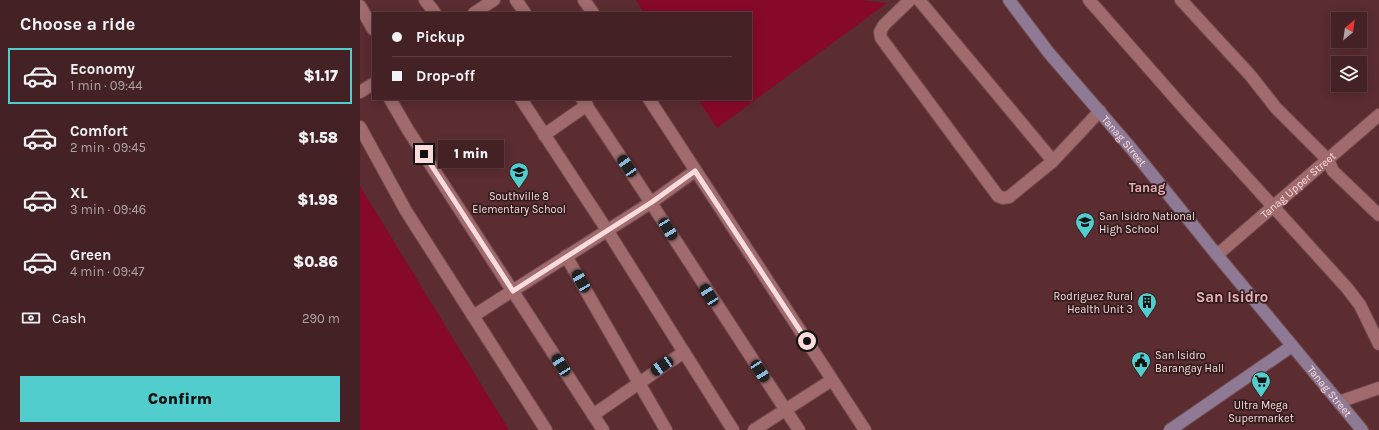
<!DOCTYPE html>
<meta charset="utf-8">
<style>
:root{--surface:#442124;--page:#4e2e31;--text:#f1f3f6;--muted:#afa3a6;--line:#5c3e41;--accent:#52cdce}
body{margin:0;font-family:Karla,sans-serif;background:var(--page);color:var(--text);height:100vh;display:flex;flex-direction:column;font-size:15px;white-space:nowrap}
*{box-sizing:border-box;margin:0}
p{font-size:13px;color:var(--muted)}
.icon{flex:none;width:22px;height:22px;fill:none;stroke:currentColor;stroke-width:2;stroke-linecap:round;stroke-linejoin:round}
.map{position:relative;flex:1;overflow:hidden}
.sheet{display:flex;flex-direction:column;background:var(--surface);width:360px}
.sheet>*{flex:none}
.hud{position:absolute;left:12px;top:12px;width:380px;height:88px;border-radius:0px;box-shadow:0 2px 10px #0003,0 0 0 1px var(--line);display:grid;align-content:center;height:88px;padding:0 20px;background:var(--surface)}
.needle{width:26px;rotate:29deg}
.controls{position:absolute;left:971px;top:12px;display:grid;gap:8px}
.controls a{display:grid;place-items:center;width:36px;height:36px;border-radius:0px;background:var(--surface);box-shadow:0 2px 10px #0003,0 0 0 1px var(--line);font-size:20px}
.end{position:absolute;width:18px;height:18px;margin:-9px;border:5px solid #fbdcdd;background:#111;box-shadow:0 0 0 2px #111}
.from{border-radius:50%}
.bubble{position:absolute;height:28px;border-radius:0px;background:var(--surface);box-shadow:0 2px 10px #0003,0 0 0 1px var(--line);font-size:13px;font-weight:800;line-height:28px;text-align:center}
.car{position:absolute;width:12px;height:24px;margin:-12px -6px;border-radius:5px;box-shadow:0 0 3px 1px #0007;background:linear-gradient(#222 24%,#8ab4d8 0 40%,#222 0 76%,#8ab4d8 0 86%,#222 0)}
.hud b{display:flex;align-items:center;gap:14px;height:38px;font-size:15px}
.hud b+b{border-top:1px solid var(--line)}
.hud i{width:10px;height:10px;background:var(--text)}
ul{padding:0;list-style:none}
li{display:flex;align-items:center;gap:12px;height:56px;margin:0 8px 6px;padding:0 12px;border:2px solid transparent;border-radius:0px}
li div{flex:1}
li b{display:block;font-size:15px}
li em{font-style:normal;font-weight:800}
li.on{border-color:var(--accent)}
li>.icon{width:36px;height:36px;stroke-width:1.5}
h2{padding:0 20px;font-size:18px;line-height:48px}
.pay{display:flex;align-items:center;gap:10px;height:44px;padding:0 20px;font-size:15px}
.pay p{margin-inline-start:auto}
.cta{display:flex;gap:8px;margin-top:auto;padding:8px 20px}
.cta a{flex:1;height:46px;border-radius:0px;background:var(--accent);color:#111;font-size:16px;font-weight:800;line-height:46px;text-align:center}
main{display:flex;flex:1;min-height:0}
.map>svg:first-child{display:block}
.green{fill:#870929}
.lines{fill:none;stroke-linecap:round;stroke-linejoin:round}
.street-casing{stroke:#734b4e;stroke-width:14}
.secondary-casing{stroke:#734b4e;stroke-width:14}
.street{stroke:#a16b6e;stroke-width:12}
.secondary{stroke:#8e7a94;stroke-width:12}
.route{stroke:#fbdcdd;stroke-width:5}
.labels{text-anchor:middle;stroke-width:3.5;stroke-linejoin:round;paint-order:stroke}
.street-label{font-size:11px;fill:#fbdcdd;stroke:#321c1d}
.poi-label{font-size:11px;fill:#fbdcdd;stroke:#321c1d}
.quarter-label{font-size:13px;font-weight:bold;fill:#ebb0b3;stroke:#321c1d}
.district-label{font-size:15px;font-weight:bold;fill:#ebb0b3;stroke:#321c1d}
</style>
<main>
<section class="sheet">
<h2>Choose a ride</h2>
<ul>
<li class="on"><svg class="icon" aria-label="car" viewBox="0 0 24 24"><path d="M5 17H2v-5l4-1 3-4h7l3 4 3 1v5h-3M9 17h6M6 11h13"/><circle cx="7" cy="17" r="2"/><circle cx="17" cy="17" r="2"/></svg><div><b>Economy</b><p>1 min · 09:44</p></div><em>$1.17</em></li>
<li><svg class="icon" aria-label="car" viewBox="0 0 24 24"><path d="M5 17H2v-5l4-1 3-4h7l3 4 3 1v5h-3M9 17h6M6 11h13"/><circle cx="7" cy="17" r="2"/><circle cx="17" cy="17" r="2"/></svg><div><b>Comfort</b><p>2 min · 09:45</p></div><em>$1.58</em></li>
<li><svg class="icon" aria-label="car" viewBox="0 0 24 24"><path d="M5 17H2v-5l4-1 3-4h7l3 4 3 1v5h-3M9 17h6M6 11h13"/><circle cx="7" cy="17" r="2"/><circle cx="17" cy="17" r="2"/></svg><div><b>XL</b><p>3 min · 09:46</p></div><em>$1.98</em></li>
<li><svg class="icon" aria-label="car" viewBox="0 0 24 24"><path d="M5 17H2v-5l4-1 3-4h7l3 4 3 1v5h-3M9 17h6M6 11h13"/><circle cx="7" cy="17" r="2"/><circle cx="17" cy="17" r="2"/></svg><div><b>Green</b><p>4 min · 09:47</p></div><em>$0.86</em></li>
</ul>
<div class="pay"><svg class="icon" aria-label="cash" viewBox="0 0 24 24"><path d="M3 7h18v10H3z"/><circle cx="12" cy="12" r="2"/></svg>Cash<p>290 m</p></div>
<div class="cta"><a>Confirm</a></div>
</section>
<div class="map">
<svg width="1019" height="430" viewBox="0 0 1019 430">
<rect width="100%" height="100%" fill="#5b2c30"/>
<path class="green" d="M276,0H500L527,3L357,128L338,99H391V13H284Z
M0,186L149,430H0Z"/>
<g class="lines">
<defs>
<g id="street">
<path d="M65,0L75,13"/>
<path d="M156,0L165,13"/>
<path d="M224,0L233,13"/>
<path d="M550,0L524,25L520,32L521,38L638,196L643,198L649,197L693,161L740,111"/>
<path d="M559,0L693,161"/>
<path d="M729,0L830,115L987,288L1000,305L1019,344"/>
<path d="M821,0L890,75L916,108L968,160L973,171L1019,215"/>
<path d="M0,6L13,29"/>
<path d="M114,13L134,0"/>
<path d="M0,92L13,84"/>
<path d="M30,99L48,130L243,430"/>
<path d="M161,99L247,230L373,430"/>
<path d="M222,99C296,208 366,320 439,430"/>
<path d="M289,99L505,430"/>
<path d="M0,127L46,211L186,430"/>
<path d="M184,135L227,105"/>
<path id="s1" d="M857,255L1019,115"/>
<path d="M206,256L306,430"/>
<path d="M113,316L292,202L335,171"/>
<path d="M979,402L1019,388"/>
<path d="M233,415L324,352"/>
<path d="M394,430L472,380"/>
</g>
<g id="secondary">
<path id="s2" d="M649,0L689,53L770,147L857,255L1002,430"/>
<path d="M810,430L932,346"/>
</g>
</defs>
<use href="#street" class="street-casing"/>
<use href="#secondary" class="secondary-casing"/>
<use href="#street" class="street"/>
<use href="#secondary" class="secondary"/>
</g>
<g class="lines">
<path class="route" d="M64,154L153,291L292,202L335,171L447,341"/>
</g>
<defs>
<symbol id="school-pin" viewBox="-11 -11 22 30"><path d="M0 17L-7.5 6A9.5 9.5 0 1 1 7.5 6Z" fill="#52cdce" stroke="#321c1d"/><path d="M0-5L7-2L0 1L-7-2ZM-4 1L0 2.5L4 1V4Q0 6-4 4Z" fill="#111"/></symbol>
<symbol id="building-pin" viewBox="-11 -11 22 30"><path d="M0 17L-7.5 6A9.5 9.5 0 1 1 7.5 6Z" fill="#52cdce" stroke="#321c1d"/><path d="M-4-6H4V6H1V3H-1V6H-4ZM-2.5-4.3h1.7v1.8h-1.7ZM.8-4.3h1.7v1.8H.8ZM-2.5-1h1.7V.8h-1.7ZM.8-1h1.7V.8H.8Z" fill="#111"/></symbol>
<symbol id="civic-pin" viewBox="-11 -11 22 30"><path d="M0 17L-7.5 6A9.5 9.5 0 1 1 7.5 6Z" fill="#52cdce" stroke="#321c1d"/><path d="M-.6-6.5H3V-4.5H.6V-3L4-1V1h2V6H-6V1h2V-1L-.6-3ZM-1.2 2.5V6h2.4V2.5Z" fill="#111"/></symbol>
<symbol id="supermarket-pin" viewBox="-11 -11 22 30"><path d="M0 17L-7.5 6A9.5 9.5 0 1 1 7.5 6Z" fill="#52cdce" stroke="#321c1d"/><path d="M-6-5.5h2.5l.6 2H6L4.5 2H-2.5L-4.4-4H-6ZM-1.5 3.2a1.3 1.3 0 1 0 .1 0ZM3 3.2a1.3 1.3 0 1 0 .1 0Z" fill="#111"/></symbol>
</defs>
<g fill-rule="evenodd">
<use href="#school-pin" x="148" y="161" width="22" height="30"/>
<use href="#school-pin" x="714" y="211" width="22" height="30"/>
<use href="#building-pin" x="776" y="291" width="22" height="30"/>
<use href="#civic-pin" x="770" y="350" width="22" height="30"/>
<use href="#supermarket-pin" x="890" y="370" width="22" height="30"/>
</g>
<g class="labels">
<g class="street-label">
<text dy="4" stroke="none"><textPath href="#s2" startOffset="182">Tanag Street</textPath></text>
<text dy="4" stroke="none"><textPath href="#s1" startOffset="107">Tanag Upper Street</textPath></text>
<text dy="4" stroke="none"><textPath href="#s2" startOffset="506">Tanag Street</textPath></text>
</g>
<g class="poi-label">
<text x="159" y="200">Southville 8<tspan x="159" dy="13">Elementary School</tspan></text>
<text x="739" y="220" text-anchor="start">San Isidro National<tspan x="739" dy="13">High School</tspan></text>
<text x="773" y="300" text-anchor="end">Rodriguez Rural<tspan x="773" dy="13">Health Unit 3</tspan></text>
<text x="795" y="359" text-anchor="start">San Isidro<tspan x="795" dy="13">Barangay Hall</tspan></text>
<text x="901" y="409">Ultra Mega<tspan x="901" dy="13">Supermarket</tspan></text>
</g>
<g class="quarter-label">
<text x="787" y="192">Tanag</text>
</g>
<g class="district-label">
<text x="872" y="302">San Isidro</text>
</g>
</g>
</svg>
<div class="controls">
<a><svg class="needle" viewBox="-14 -14 28 28"><path d="M0-13l5 13h-10z" fill="#e53935"/><path d="M0 13l5-13h-10z" fill="#afa3a6"/></svg></a>
<a><svg class="icon" aria-label="layers" viewBox="0 0 24 24"><path d="M12 4l9 5-9 5-9-5zM3 14l9 5 9-5"/></svg></a>
</div>
<i class="end from" style="left:447px;top:341px"></i>
<i class="end" style="left:64px;top:154px"></i>
<div class="bubble" style="left:78px;top:140px;width:66px">1 min</div>
<i class="car" style="left:267px;top:166px;rotate:326deg"></i>
<i class="car" style="left:308px;top:229px;rotate:148deg"></i>
<i class="car" style="left:221px;top:281px;rotate:330deg"></i>
<i class="car" style="left:349px;top:295px;rotate:327deg"></i>
<i class="car" style="left:201px;top:365px;rotate:327deg"></i>
<i class="car" style="left:302px;top:366px;rotate:236deg"></i>
<i class="car" style="left:400px;top:371px;rotate:147deg"></i>
<div class="hud">
<b><i class="from"></i>Pickup</b>
<b><i></i>Drop-off</b>
</div>
</div>
</main>
